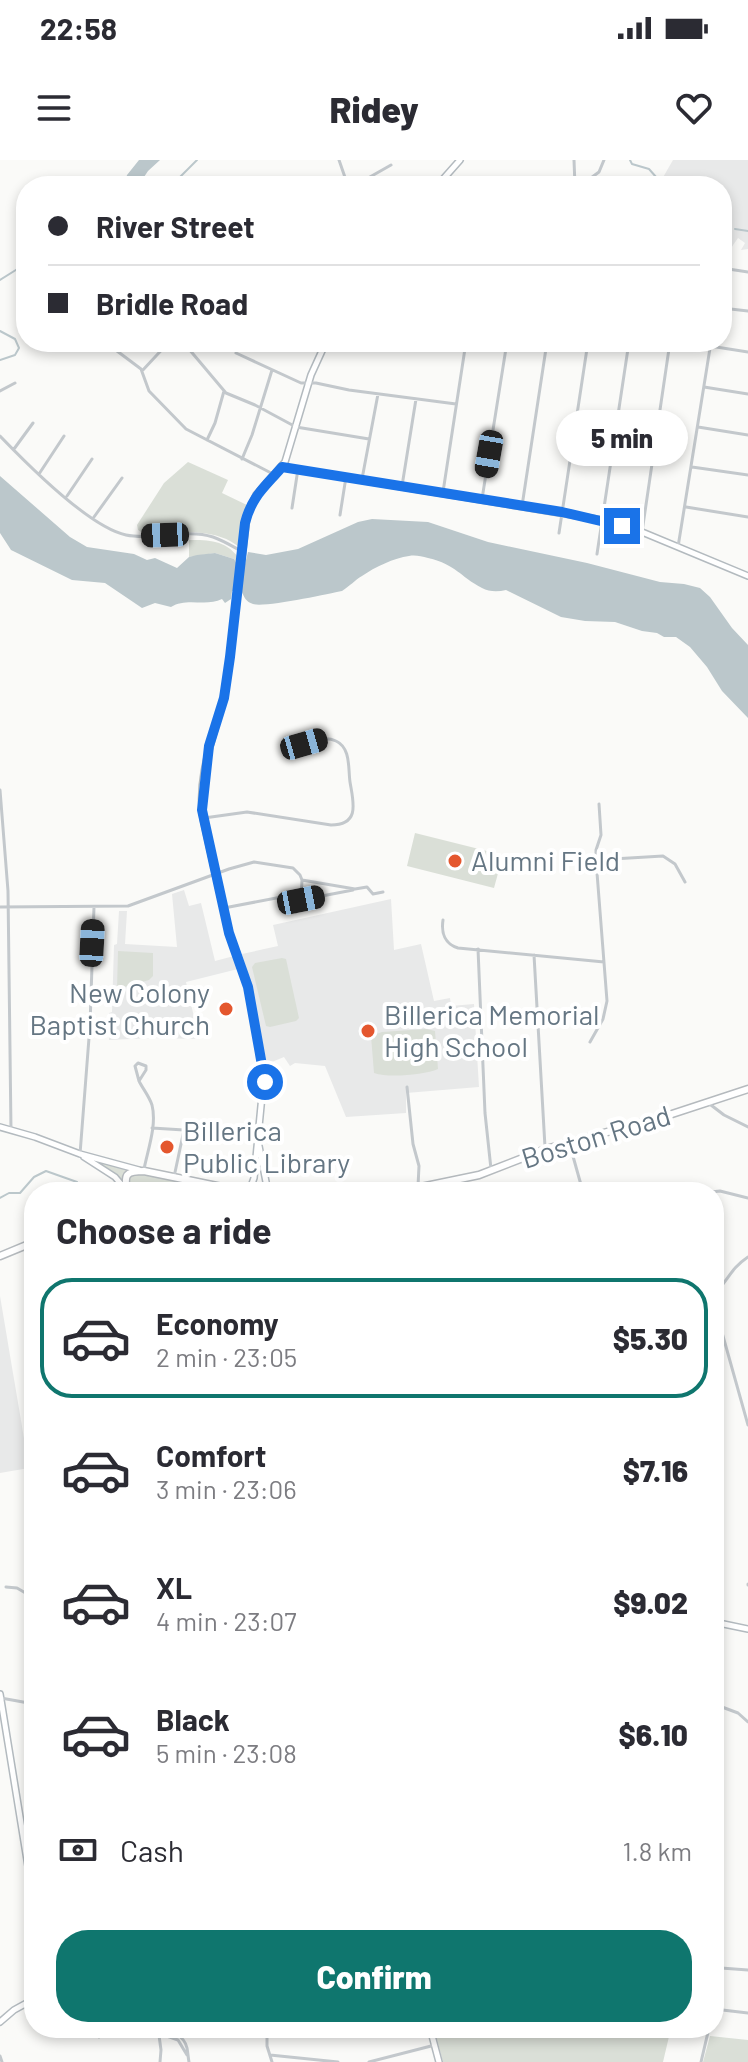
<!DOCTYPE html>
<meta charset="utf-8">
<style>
:root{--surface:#fff;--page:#f7f7f7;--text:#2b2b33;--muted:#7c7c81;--line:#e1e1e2;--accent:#0f766e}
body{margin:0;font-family:Barlow,sans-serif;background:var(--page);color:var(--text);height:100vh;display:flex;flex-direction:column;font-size:30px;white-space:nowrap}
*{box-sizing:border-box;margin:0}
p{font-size:26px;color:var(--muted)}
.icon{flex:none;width:44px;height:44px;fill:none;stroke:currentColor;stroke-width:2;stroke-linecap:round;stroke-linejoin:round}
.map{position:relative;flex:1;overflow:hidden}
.side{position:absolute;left:24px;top:1022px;width:700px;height:856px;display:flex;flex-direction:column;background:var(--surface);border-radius:32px;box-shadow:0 4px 12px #0003}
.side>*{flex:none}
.banner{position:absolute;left:16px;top:16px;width:716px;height:176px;border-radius:32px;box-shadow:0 4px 12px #0003;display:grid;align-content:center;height:176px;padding:0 32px;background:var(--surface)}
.end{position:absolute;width:36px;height:36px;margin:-18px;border:10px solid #1a73e8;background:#fff;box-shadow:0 0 0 4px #fff}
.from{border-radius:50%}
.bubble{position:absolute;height:56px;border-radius:28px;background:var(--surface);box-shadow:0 4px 12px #0003;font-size:26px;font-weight:800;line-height:56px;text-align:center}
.car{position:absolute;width:24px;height:48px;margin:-24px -12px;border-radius:10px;box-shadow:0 0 6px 2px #0007;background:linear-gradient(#222 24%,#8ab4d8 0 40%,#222 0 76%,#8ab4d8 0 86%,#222 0)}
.banner b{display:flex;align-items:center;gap:28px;height:76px;font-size:30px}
.banner b+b{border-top:2px solid var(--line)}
.banner i{width:20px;height:20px;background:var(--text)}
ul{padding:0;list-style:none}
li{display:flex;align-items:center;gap:24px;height:120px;margin:0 16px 12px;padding:0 16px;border:4px solid transparent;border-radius:32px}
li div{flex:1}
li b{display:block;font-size:30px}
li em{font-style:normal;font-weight:800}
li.current{border-color:var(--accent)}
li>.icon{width:72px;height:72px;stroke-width:1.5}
h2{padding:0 32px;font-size:36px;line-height:96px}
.pay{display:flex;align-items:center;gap:20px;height:88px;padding:0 32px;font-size:30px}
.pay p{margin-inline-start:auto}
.cta{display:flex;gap:16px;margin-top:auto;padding:16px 32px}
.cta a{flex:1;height:92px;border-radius:32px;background:var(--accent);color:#fff;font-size:32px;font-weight:800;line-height:92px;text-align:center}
.status{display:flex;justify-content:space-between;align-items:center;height:56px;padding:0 40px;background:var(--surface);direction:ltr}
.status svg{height:22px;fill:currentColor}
header{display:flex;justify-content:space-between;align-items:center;height:104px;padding:0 32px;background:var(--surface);font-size:36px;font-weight:800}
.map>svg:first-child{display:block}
.built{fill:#e8e9e9}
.green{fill:#dadfd7}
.water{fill:#bbc7cb}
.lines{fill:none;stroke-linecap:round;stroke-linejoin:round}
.stream{stroke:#bbc7cb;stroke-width:2}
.secondary-casing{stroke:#b3babf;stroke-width:8}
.primary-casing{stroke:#b5babe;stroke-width:9}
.street{stroke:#c3c8cc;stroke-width:3}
.secondary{stroke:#fff;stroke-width:5}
.primary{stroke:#fff;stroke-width:6}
.route{stroke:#1a73e8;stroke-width:10}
.poi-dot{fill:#e4572e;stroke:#fff;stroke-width:3}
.labels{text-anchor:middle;stroke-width:8;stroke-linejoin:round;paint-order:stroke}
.poi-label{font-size:28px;fill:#657683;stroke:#fff;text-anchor:start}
.street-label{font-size:28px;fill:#657683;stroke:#fff}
</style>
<div class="status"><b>22:58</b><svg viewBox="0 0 49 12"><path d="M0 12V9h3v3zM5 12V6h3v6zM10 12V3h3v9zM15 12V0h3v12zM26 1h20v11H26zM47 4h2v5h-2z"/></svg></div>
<header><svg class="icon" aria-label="menu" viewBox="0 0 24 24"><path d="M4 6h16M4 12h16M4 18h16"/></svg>Ridey<svg class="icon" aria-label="heart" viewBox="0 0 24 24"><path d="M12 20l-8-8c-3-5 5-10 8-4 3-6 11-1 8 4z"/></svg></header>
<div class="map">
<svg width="748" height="1902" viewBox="0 0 748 1902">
<rect width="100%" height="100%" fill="#fafaf8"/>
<path class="built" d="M673,0H748V89L741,90L745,83L738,78L729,91L722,92V26H658Z
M184,730L189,746L201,743L215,801L234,796L238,809L186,822L199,879L152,878L109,880V853L112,852L114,785L117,784L119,751H127L125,784L177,787L172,734Z
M391,739L394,790L421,784L434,841L450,838L451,846L474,844L479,927L406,933V953L346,957L325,906L295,903L290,906L284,897L267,904L249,817L242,794L278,786L273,765Z
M0,1136L29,1308L0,1313Z"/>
<path class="green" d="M188,302L228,320L222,333L249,346L242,365L239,387C215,366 171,373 141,372L138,370L137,365L164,323Z
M189,380C209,380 225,380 238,397L237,404L234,399L215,393L189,397Z
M415,673L503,695L494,728L407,706Z
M118,791L153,793V816L149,820L117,829Z
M282,798L286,799L299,858L296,861L270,867L266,866L252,807L255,803Z
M426,869L435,871L438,909C424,915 388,918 374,913L371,876L382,872Z
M98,1002L148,1016L210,1028L214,1032H131L127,1023Z
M434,1868H671L663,1902H443Z
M710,1876L748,1880V1902H703Z"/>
<path class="water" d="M139,0H160L148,11L138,26H128L125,22L127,15Z
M0,316L70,377L87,387L134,394L147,400L155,398L177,408L189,397L197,395L215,393L234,399L237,404V408H244L248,392L266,395L298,389L358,362L372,359L428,362L488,382L587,403L660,422L684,424L700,428L710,437L732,468L748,485V558L722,531L707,507L690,487L676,477H664L657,473L642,471L615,462L585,461L561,457L506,430C498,432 489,432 482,428C459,416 457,405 428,398C421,396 415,395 409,396C394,398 375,407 362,416C355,420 350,426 342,431C328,434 263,448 253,444C246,442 244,437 241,430L232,431L231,439L225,443L222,439C206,447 186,437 171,447L155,443L142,448L105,423L72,420L11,390L0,373Z"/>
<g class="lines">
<path class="stream" d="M630,0L632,4L649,9L664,26
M171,26L197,0
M722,65L730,68
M735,69L748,71
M0,120L19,108L26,94
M0,171L15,179L19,188L15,195L0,200
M0,1038L9,1033H20L34,1017L46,1011L77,1022"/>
<defs>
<path id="secondary" d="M437,26L460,0
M282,307L602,360L642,372L748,416
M0,967L35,977L80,994L139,1010
M259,986L268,1032
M84,997L115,1017L126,1030
M249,1032L254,1018L264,915L248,827L229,773L203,658C196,613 217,570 226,527L247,356L256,335L285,302L311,215L326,182
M714,1462L748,1469
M0,1534L34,1743
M0,1862L14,1850L34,1839
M430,1868L439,1902"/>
<path id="primary" d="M127,1032C124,1015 125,1011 144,1011L246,1032
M397,1032L479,1015L546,989L672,954L748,929
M0,1096L34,1082"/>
</defs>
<use href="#secondary" class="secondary-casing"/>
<use href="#primary" class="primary-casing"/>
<path class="street" d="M339,0L348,26
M574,0L575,26
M354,26L391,5
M580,26L599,12L604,0
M722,108L748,112
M722,111L727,86
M722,148L748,151
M105,182L141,209L149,231L186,269L273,314
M183,182L226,233L255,245L296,267L369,279
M516,182L547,186
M710,186L748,192
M236,193L301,223H316L349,230L456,244
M142,211L169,182
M704,227L748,234
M0,231L15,223
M698,267L748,275
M0,276C27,304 89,367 126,375C154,381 185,368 213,377C222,380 232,386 241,391
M207,280L215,263L224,231
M14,289L33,263
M242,299L252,275L272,210
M692,307L748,315
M39,314L64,276
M362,319L378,234
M402,326L416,239
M443,332L466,182
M67,336L92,299
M482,339L507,182
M522,346L547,182
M686,347L748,357
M292,348L298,309
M340,355L346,317
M94,357L122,318
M642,372L670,182
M559,373L588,182
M678,387L711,182
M597,394L629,182
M0,630L8,731L11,970
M204,658L247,652L331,665C361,665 353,641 350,622C348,608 351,588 336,581C322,574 300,585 286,589
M596,700L663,696L675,704L685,722
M301,740L353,730
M0,747L128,746L229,709L254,702L293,708L300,715L302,720L355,729L367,727L373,734L383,732
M224,748L292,735
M296,752L295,742L301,740L302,720
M443,760C441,773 445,784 458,788L604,802
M478,789L485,953L491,1009
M534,795L545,987
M590,882L603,859L607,841L596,700V690L601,675L599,644
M138,903L146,906V910L139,921L135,906Z
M139,921C143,929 149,936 152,945C157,965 148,989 144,1009
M407,927L413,984L419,1006L418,1026
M707,942L724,955L748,967
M152,968L184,970L174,1017
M569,982L583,1032
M80,994L90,865L94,747
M711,1032L720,1031L748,1038
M714,1134C728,1121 730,1109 748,1097
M714,1144L748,1265
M748,1425V1424
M6,1427L17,1428L34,1438
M1,1538L34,1544
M714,1544L738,1553L748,1562
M714,1710L722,1719
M714,1838L721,1808L748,1810
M714,1849L748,1853
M97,1868L99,1877
M158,1868L161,1890L160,1902
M267,1868V1886L272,1902
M159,1873C171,1870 184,1875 187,1888C188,1893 188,1897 189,1902
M161,1874L178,1880L187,1895
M270,1895L338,1902
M0,1896L2,1902
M369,1902L435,1885
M701,1902L709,1868"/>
<use href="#secondary" class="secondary"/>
<use href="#primary" class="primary"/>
</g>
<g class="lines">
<path class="route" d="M265,922L248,827L229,773L202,650L209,586L224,538L230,497L245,363C252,336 264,328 282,307L562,352L622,366"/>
</g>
<g class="poi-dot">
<circle cx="455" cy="701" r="8"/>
<circle cx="226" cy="849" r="8"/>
<circle cx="368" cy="871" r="8"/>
<circle cx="167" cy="987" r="8"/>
</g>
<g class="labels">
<g class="poi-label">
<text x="471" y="711">Alumni Field</text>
<text x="210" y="843" text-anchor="end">New Colony<tspan x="210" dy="32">Baptist Church</tspan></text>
<text x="384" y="865">Billerica Memorial<tspan x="384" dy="32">High School</tspan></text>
<text x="183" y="981">Billerica<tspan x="183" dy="32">Public Library</tspan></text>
</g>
<g class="street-label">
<text transform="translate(596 977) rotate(-17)" y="10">Boston Road</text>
</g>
</g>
</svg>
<i class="end from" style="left:265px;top:922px"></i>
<i class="end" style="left:622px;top:366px"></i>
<div class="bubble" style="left:556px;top:250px;width:132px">5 min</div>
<i class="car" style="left:489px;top:294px;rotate:190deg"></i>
<i class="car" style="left:165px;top:375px;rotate:268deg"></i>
<i class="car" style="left:304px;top:584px;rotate:74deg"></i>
<i class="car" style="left:301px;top:740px;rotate:79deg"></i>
<i class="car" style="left:92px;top:783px;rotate:3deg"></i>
<div class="banner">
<b><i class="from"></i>River Street</b>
<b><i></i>Bridle Road</b>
</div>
<section class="side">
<h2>Choose a ride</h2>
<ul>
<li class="current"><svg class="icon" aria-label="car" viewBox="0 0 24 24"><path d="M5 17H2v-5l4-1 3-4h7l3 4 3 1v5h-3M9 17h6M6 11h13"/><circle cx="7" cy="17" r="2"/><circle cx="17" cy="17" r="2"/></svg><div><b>Economy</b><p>2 min · 23:05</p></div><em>$5.30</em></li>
<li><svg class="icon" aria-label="car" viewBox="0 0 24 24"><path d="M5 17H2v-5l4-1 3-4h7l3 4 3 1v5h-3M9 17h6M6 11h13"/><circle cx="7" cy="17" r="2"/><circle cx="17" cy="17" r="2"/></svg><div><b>Comfort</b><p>3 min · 23:06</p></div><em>$7.16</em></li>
<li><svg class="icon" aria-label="car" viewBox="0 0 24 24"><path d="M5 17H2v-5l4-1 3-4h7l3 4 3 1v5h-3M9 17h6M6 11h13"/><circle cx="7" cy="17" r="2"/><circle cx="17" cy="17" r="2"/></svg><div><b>XL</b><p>4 min · 23:07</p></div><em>$9.02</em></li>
<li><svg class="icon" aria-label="car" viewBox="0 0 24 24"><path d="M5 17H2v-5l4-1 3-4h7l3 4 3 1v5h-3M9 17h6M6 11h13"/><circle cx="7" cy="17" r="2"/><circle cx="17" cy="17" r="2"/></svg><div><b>Black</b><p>5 min · 23:08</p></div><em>$6.10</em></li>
</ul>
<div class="pay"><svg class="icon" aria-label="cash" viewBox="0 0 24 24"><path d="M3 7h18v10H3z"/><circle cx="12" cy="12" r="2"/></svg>Cash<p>1.8 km</p></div>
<div class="cta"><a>Confirm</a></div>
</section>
</div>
